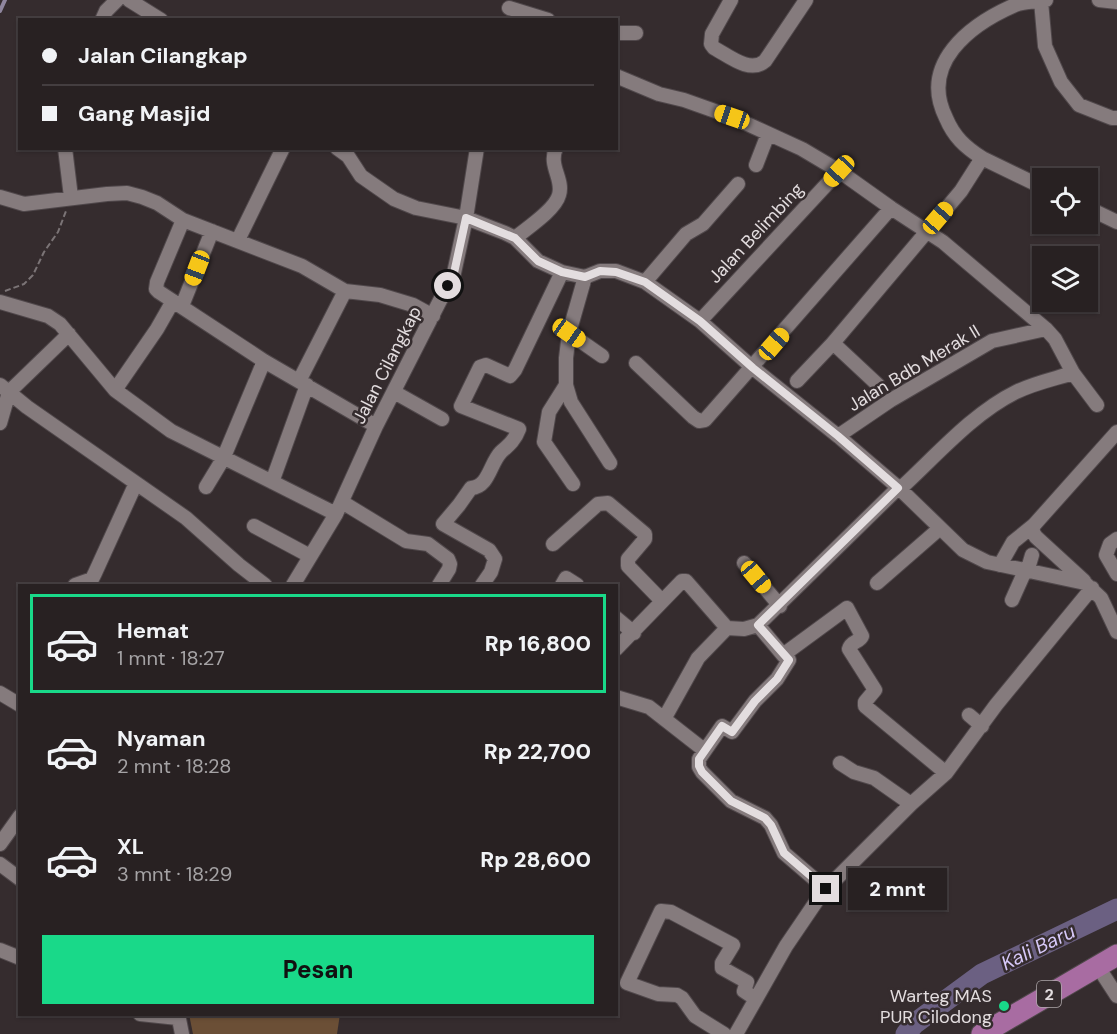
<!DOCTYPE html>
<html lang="id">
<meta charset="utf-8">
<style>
:root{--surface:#282122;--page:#30292a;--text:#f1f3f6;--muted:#a5a3a5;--line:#443e40;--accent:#19d989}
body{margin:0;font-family:"DM Sans",sans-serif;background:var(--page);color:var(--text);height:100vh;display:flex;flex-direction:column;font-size:22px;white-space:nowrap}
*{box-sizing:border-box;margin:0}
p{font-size:20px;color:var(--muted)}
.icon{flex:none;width:33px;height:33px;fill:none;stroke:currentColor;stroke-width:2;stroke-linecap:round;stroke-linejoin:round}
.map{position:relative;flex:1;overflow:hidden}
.drawer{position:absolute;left:18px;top:584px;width:600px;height:432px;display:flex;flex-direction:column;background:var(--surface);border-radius:0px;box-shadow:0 2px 4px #0004,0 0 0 2px var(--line)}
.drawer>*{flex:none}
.guide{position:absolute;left:18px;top:18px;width:600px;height:132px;border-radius:0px;box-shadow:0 2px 4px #0004,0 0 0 2px var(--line);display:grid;align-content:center;height:132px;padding:0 24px;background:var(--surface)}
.controls{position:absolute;left:1032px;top:168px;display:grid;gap:12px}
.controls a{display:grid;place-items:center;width:66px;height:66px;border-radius:0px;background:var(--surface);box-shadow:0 2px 4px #0004,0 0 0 2px var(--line);font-size:30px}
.end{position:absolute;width:27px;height:27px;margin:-14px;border:8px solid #e3dddf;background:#111;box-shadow:0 0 0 3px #111}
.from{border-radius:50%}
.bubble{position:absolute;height:42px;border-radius:0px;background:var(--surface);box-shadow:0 2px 4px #0004,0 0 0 2px var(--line);font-size:20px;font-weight:800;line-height:42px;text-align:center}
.car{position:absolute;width:18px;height:36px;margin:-18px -9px;border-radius:8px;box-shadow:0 0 4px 2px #0007;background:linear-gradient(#f5c518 24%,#345 0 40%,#f5c518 0 76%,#345 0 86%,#f5c518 0)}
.guide b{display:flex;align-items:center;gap:21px;height:57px;font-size:22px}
.guide b+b{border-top:2px solid var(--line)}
.guide i{width:15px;height:15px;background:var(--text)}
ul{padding:10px 0 0;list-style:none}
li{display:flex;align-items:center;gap:18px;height:99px;margin:0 12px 9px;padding:0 12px;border:3px solid transparent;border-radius:0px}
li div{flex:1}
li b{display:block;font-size:22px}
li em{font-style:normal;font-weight:800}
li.current{border-color:var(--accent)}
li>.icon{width:54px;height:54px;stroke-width:1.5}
.button{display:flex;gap:12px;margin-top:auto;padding:12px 24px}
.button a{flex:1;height:69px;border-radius:0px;background:var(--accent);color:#111;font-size:24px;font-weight:800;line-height:69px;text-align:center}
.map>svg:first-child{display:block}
.green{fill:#6b4f36}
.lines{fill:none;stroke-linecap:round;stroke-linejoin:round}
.stream{stroke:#8f869e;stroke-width:4}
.river{stroke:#6b6082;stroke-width:21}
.minor-casing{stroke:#50484b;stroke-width:16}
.highway-casing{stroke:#50484b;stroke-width:23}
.path{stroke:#7b7476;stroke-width:2;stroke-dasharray:6 3;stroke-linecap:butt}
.minor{stroke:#857b7d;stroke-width:14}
.highway{stroke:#a86ca2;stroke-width:21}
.route{stroke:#e3dddf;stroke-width:8}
.poi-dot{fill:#19d989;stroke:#352c2e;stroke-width:2}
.labels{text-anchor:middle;stroke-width:5;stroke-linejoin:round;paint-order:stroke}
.shield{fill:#352c2e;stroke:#afa8aa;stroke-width:1.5}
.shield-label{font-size:16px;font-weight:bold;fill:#e3dddf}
.street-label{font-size:18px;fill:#e3dddf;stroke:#352c2e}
.poi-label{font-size:18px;fill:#e3dddf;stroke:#352c2e;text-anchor:end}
.water-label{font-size:20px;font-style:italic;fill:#d6c8f8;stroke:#352c2e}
</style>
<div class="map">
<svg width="1117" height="1034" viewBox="0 0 1117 1034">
<rect width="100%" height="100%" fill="#352c2e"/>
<path class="green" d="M189,1014H340L337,1034H193Z"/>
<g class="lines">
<path class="stream" d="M0,11L5,0"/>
<path class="river" d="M906,1034L914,1024L982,974L1117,909"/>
<defs>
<path id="minor" d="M129,0L161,20
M731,0L712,34L711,44L714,48C729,56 750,74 765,61L806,0
M1099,0L1117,2
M1041,1L1045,46L1061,82L1079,105L1112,118H1117
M509,8L548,20
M102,20L106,11L117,0
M616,33H636
M616,76L659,94L684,100L732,117L802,149L839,171L891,208L943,242L1046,329L1055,339L1073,373L1097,405
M65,148L71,197
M337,148L348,156L361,176L394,199L416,208L466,218L505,233L515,238L538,261L562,272L585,277L600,271H616L645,282L700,321L753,368L838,436L900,489L963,550L987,562L1085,583L1101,598L1117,632
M982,158C965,147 954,137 946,118C919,64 969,25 1015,5C1024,1 1036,2 1046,0
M756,165L768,134
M0,197L24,204L107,194L127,193L142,197L157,203L183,220L302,266L345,291L380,295L413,305L433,316
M1088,208L1117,222
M183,220L157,282L156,289L159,292L264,361L376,426
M515,238C527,228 555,210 559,195C564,179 548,166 556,148
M238,240L283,148
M585,277L569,333L566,358V385L571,402L610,463
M645,282L686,234L703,224L738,184
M0,302L48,316L60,324L115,390L171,431L336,514
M182,306L212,231
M700,321L839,171
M569,333L602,356
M636,363L693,417L699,421L705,420L891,208
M299,381L345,291
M797,381L833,343
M0,385L27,407L186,518L239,565L265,585
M566,385L549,412L544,442L573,484
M878,385L833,343L961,191L982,158L1042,187
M115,390L157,329L173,301
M394,392L442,419
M0,423L9,392L69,334
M838,436L891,400L992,341L1046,329
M272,482L307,385
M206,487L223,459L264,361
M900,489C935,457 973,413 1016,392C1034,383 1054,379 1073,373
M342,502L406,541L428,544L448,559L450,564L449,569L439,585
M254,526L310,556
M1117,539L1110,544L1106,555L1117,574
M553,544L598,504L608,503L645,534V539L628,559V566L662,601
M744,563L780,606
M1000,565L1013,542L1034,525
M1027,572L1032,555
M1084,581L1036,537L1032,531L1034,525L1117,432
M877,583L939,529
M75,585L92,579L95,573L136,483
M293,585L336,514L376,426L454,273L466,218L477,148
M482,585L491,572L495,559L489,550L443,524L459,505L471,488C489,487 490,463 501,452C509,445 515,440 519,429L461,406L480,367L486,365L510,376L515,370L562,272
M562,585L566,578L577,585
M1012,600L1025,571
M616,618L634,633
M758,625L783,655
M616,649L682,581H686L727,628
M0,693L20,705
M616,697L649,707L704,750
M969,715L982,726
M664,719L698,658L727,628L744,629L758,625L898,488
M840,763L854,772L874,778L911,804
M0,844L20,816
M0,864L20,879
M826,889L784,853L771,825L765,818L731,801L702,772L699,767V759L722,726L732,732L755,701L777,679L789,660L783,655L847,608L862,636C860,642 851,641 849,649L875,690L865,702V706L946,773
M0,950L20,958
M1104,976L1117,996
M140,1014L178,1018
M178,1014L182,1034
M724,1034L695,1016L682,998L677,995L658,994L627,983L661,911L671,912L733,945L722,963V968L747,982L744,991L756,999
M736,1034L786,946L822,893L911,804L946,773L996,705L1092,588"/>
<path id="highway" d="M982,1034L1117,955"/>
</defs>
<use href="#minor" class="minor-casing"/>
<use href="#highway" class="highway-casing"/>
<path class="path" d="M5,291L24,284L33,275L44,252L58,232L66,211"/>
<use href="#minor" class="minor"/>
<use href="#highway" class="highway"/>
</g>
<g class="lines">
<path class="route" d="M448,286L454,273L466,218L515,238L538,261L562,272L585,277L600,271L616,272L645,282L700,321L753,368L838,436L898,488L758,625L789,660L777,679L755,701L732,732L722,726L699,759V766L702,772L731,801L765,818L771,825L784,853L826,889"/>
</g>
<circle class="poi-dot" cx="1004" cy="1006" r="6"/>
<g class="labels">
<rect class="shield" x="1037" y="981" width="24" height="26" rx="4.5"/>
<g class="shield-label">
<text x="1049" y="1000">2</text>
</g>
<g class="street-label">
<text transform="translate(756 233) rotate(-47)" y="6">Jalan Belimbing</text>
<text transform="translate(387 365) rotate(-63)" y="6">Jalan Cilangkap</text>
<text transform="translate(914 368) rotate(-31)" y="6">Jalan Bdb Merak II</text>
</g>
<g class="poi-label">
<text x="992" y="1002">Warteg MAS<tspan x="992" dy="21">PUR Cilodong</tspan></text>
</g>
<g class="water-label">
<text transform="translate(1038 947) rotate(-26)" y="7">Kali Baru</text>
</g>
</g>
</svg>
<div class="controls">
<a><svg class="icon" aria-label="locate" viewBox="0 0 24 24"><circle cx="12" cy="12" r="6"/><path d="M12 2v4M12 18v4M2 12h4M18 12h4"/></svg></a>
<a><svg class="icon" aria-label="layers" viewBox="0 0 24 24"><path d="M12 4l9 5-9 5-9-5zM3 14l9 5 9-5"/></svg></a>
</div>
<i class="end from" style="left:448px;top:286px"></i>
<i class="end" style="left:826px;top:889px"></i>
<div class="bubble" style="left:848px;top:868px;width:99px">2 mnt</div>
<i class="car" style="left:732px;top:117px;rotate:289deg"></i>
<i class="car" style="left:839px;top:171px;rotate:223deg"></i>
<i class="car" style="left:938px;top:218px;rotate:41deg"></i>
<i class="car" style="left:197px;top:268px;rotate:201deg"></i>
<i class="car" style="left:569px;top:333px;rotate:125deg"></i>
<i class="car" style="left:774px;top:344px;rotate:41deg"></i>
<i class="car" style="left:756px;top:577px;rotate:140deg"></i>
<div class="guide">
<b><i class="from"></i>Jalan Cilangkap</b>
<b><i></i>Gang Masjid</b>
</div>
<section class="drawer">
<ul>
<li class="current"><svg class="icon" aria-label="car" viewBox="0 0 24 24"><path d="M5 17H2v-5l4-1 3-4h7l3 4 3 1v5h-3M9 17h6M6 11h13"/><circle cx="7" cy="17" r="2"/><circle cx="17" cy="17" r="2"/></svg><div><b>Hemat</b><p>1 mnt · 18:27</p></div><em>Rp 16,800</em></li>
<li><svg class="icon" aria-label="car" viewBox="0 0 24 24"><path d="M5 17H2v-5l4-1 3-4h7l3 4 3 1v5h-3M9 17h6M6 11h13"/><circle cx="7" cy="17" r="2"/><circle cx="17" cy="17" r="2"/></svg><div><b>Nyaman</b><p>2 mnt · 18:28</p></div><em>Rp 22,700</em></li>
<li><svg class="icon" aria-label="car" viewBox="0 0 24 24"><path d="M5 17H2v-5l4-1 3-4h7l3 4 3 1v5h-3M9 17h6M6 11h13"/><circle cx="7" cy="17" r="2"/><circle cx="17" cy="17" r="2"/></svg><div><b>XL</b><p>3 mnt · 18:29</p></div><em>Rp 28,600</em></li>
</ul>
<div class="button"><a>Pesan</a></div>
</section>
</div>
